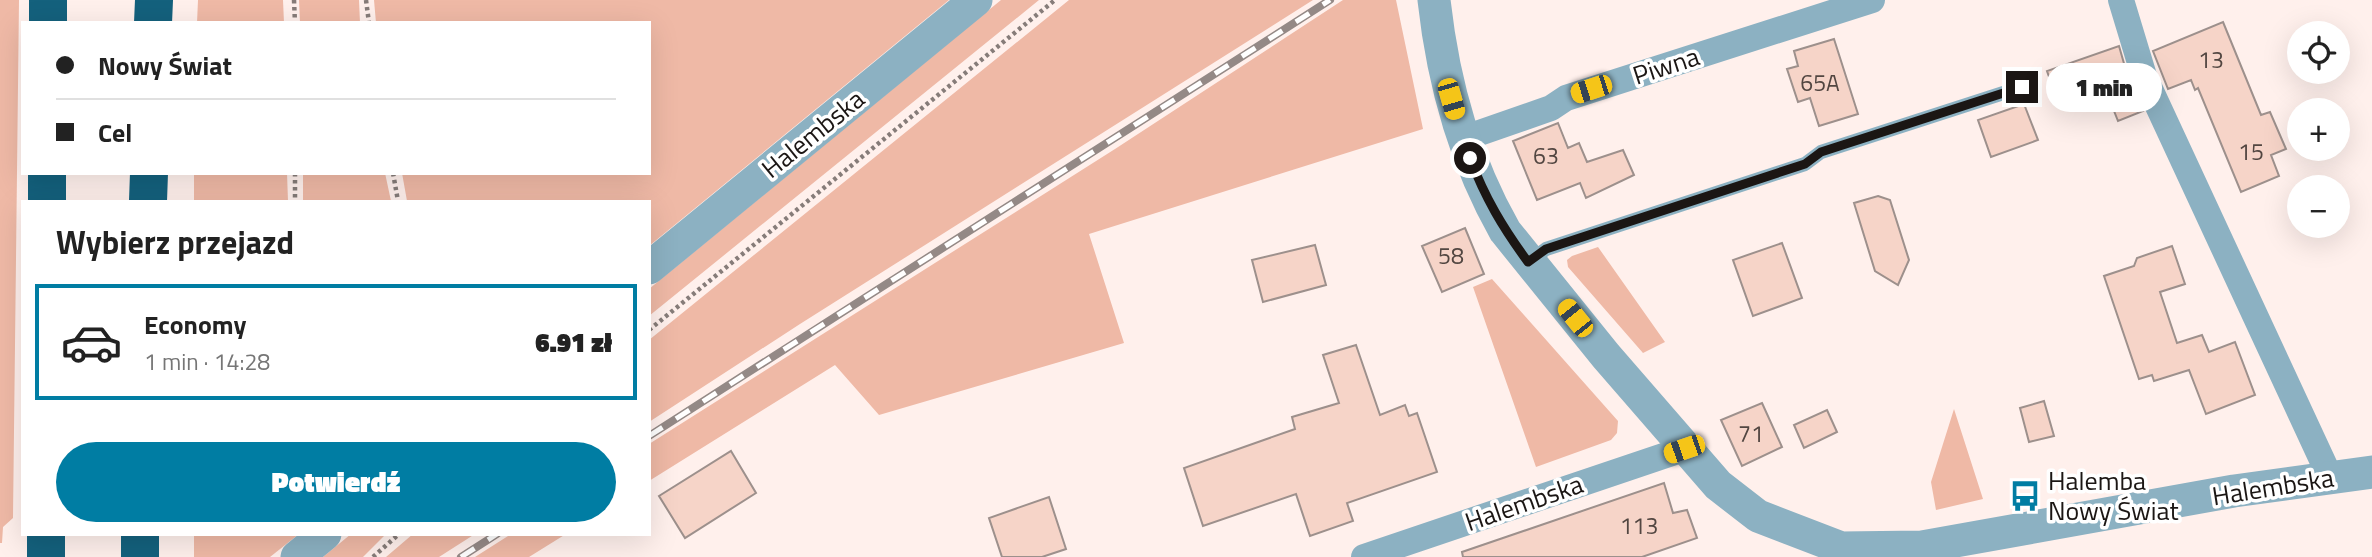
<!DOCTYPE html>
<html lang="pl">
<meta charset="utf-8">
<style>
:root{--surface:#fff;--page:#f2f2f2;--text:#222;--muted:#767676;--line:#e0e0e0;--accent:#007da3}
body{margin:0;font-family:"Titillium Web",sans-serif;background:var(--page);color:var(--text);height:100vh;display:flex;flex-direction:column;font-size:26px;white-space:nowrap}
*{box-sizing:border-box;margin:0}
p{font-size:23px;color:var(--muted)}
.icon{flex:none;width:38px;height:38px;fill:none;stroke:currentColor;stroke-width:2;stroke-linecap:round;stroke-linejoin:round}
.map{position:relative;flex:1;overflow:hidden}
.sheet{position:absolute;left:21px;top:200px;width:630px;height:336px;display:flex;flex-direction:column;background:var(--surface);border-radius:0px;box-shadow:0 7px 28px #0002}
.sheet>*{flex:none}
.top-card{position:absolute;left:21px;top:21px;width:630px;height:154px;border-radius:0px;box-shadow:0 7px 28px #0002;display:grid;align-content:center;height:154px;padding:0 35px;background:var(--surface)}
.buttons{position:absolute;left:2287px;top:21px;display:grid;gap:14px}
.buttons a{display:grid;place-items:center;width:63px;height:63px;border-radius:50%;background:var(--surface);box-shadow:0 7px 28px #0002;font-size:35px}
.end{position:absolute;width:32px;height:32px;margin:-16px;border:9px solid #1b1614;background:#fff;box-shadow:0 0 0 4px #fff}
.from{border-radius:50%}
.bubble{position:absolute;height:49px;border-radius:24px;background:var(--surface);box-shadow:0 7px 28px #0002;font-size:23px;font-weight:800;line-height:49px;text-align:center}
.car{position:absolute;width:21px;height:42px;margin:-21px -10px;border-radius:9px;box-shadow:0 0 5px 2px #0007;background:linear-gradient(#f5c518 24%,#345 0 40%,#f5c518 0 76%,#345 0 86%,#f5c518 0)}
.top-card b{display:flex;align-items:center;gap:24px;height:66px;font-size:26px}
.top-card b+b{border-top:2px solid var(--line)}
.top-card i{width:18px;height:18px;background:var(--text)}
ul{padding:0;list-style:none}
li{display:flex;align-items:center;gap:21px;height:116px;margin:0 14px 10px;padding:0 21px;border:4px solid transparent;border-radius:0px}
li div{flex:1}
li b{display:block;font-size:26px}
li em{font-style:normal;font-weight:800}
li.selected{border-color:var(--accent)}
li>.icon{width:63px;height:63px;stroke-width:1.5}
h2{padding:0 35px;font-size:32px;line-height:84px}
.action{display:flex;gap:14px;margin-top:auto;padding:14px 35px}
.action a{flex:1;height:80px;border-radius:42px;background:var(--accent);color:#fff;font-size:28px;font-weight:800;line-height:80px;text-align:center}
.map>svg:first-child{display:block}
.green{fill:#efb9a6}
.building{fill:#f6d4c8;stroke:#9d908c;stroke-width:2}
.lines{fill:none;stroke-linecap:round;stroke-linejoin:round}
.path{stroke:#867c79;stroke-width:4.5;stroke-dasharray:3.5 3.5;stroke-linecap:butt}
.service{stroke:#8cb1c2;stroke-width:14}
.minor{stroke:#8cb1c2;stroke-width:26}
.tertiary{stroke:#8cb1c2;stroke-width:33}
.motorway{stroke:#14617d;stroke-width:38}
.rail-casing{stroke:#948986;stroke-width:8}
.rail{stroke:#fff;stroke-width:5;stroke-dasharray:16;stroke-linecap:butt}
.route{stroke:#1b1614;stroke-width:9}
.labels{text-anchor:middle;stroke-width:7;stroke-linejoin:round;paint-order:stroke}
.number-label{font-size:23px;fill:#524641}
.street-label{font-size:26px;fill:#1b1614;stroke:#fff}
.poi-label{font-size:26px;fill:#1b1614;stroke:#fff;text-anchor:start}
</style>
<div class="map">
<svg width="2372" height="557" viewBox="0 0 2372 557">
<rect width="100%" height="100%" fill="#fff0ec"/>
<path class="green" d="M0,0H19L13,518L3,527L2,543H0Z
M198,0H283L284,23H197Z
M299,0H359L360,23H300Z
M374,0H949L649,246V201H407L402,173H649V23H376Z
M1001,0H1039L649,316V289Z
M1069,0H1313L800,324L649,422V340Z
M1343,0H1396L1423,129L1089,234L1124,343L879,415L835,365L649,481V444L1115,149Z
M194,173H287L288,201H194Z
M303,173H385L391,201H303Z
M1598,247L1665,342L1643,353L1568,267L1567,260L1572,256Z
M1492,279L1618,421L1617,433L1611,440L1536,467L1473,287Z
M1954,409L1983,499L1936,510L1931,482Z
M194,534H299L270,557H194Z
M351,534H386L363,557H323Z
M413,534H475L439,557H386Z
M511,534H566L529,557H475Z"/>
<path class="building" d="M2223,22L2261,115L2270,112L2286,149L2271,155L2279,176L2241,192L2198,88L2195,90L2191,80L2168,89L2153,51Z
M1834,39L1858,114L1819,126L1810,98L1798,102L1787,69L1798,66L1794,51Z
M2119,46L2129,81L2143,111L2118,121L2103,83L2057,99L2047,71Z
M2024,104L2038,140L1991,157L1978,120Z
M1558,123L1568,148L1579,143L1587,162L1623,150L1634,175L1586,198L1580,183L1537,200L1513,141Z
M1878,196L1890,200L1909,260L1898,285L1875,271L1854,203Z
M1465,228L1484,274L1442,292L1422,246Z
M1782,243L1802,298L1753,316L1733,260Z
M1315,245L1326,285L1263,302L1252,260Z
M2172,246L2185,284L2160,292L2177,343L2202,335L2209,352L2235,342L2255,395L2206,414L2189,370L2154,381L2152,375L2139,379L2104,276L2134,266L2137,258Z
M1356,345L1380,415L1405,405L1409,416L1417,413L1437,472L1347,503L1353,521L1310,536L1296,494L1203,526L1184,468L1295,429L1292,417L1339,403L1323,355Z
M2044,401L2054,436L2029,442L2020,408Z
M1762,403L1782,447L1742,466L1721,420Z
M1827,410L1837,432L1804,448L1794,425Z
M731,451L756,493L685,538L659,496Z
M1664,483L1673,513L1687,510L1697,538L1642,557H1463L1462,552Z
M1049,497L1066,549L1042,557H1002L989,518Z"/>
<g class="lines">
<path class="path" d="M294,0L295,23
M366,0L369,23
M295,173V201
M393,173L398,201
M649,330L1055,0
M373,557L399,534"/>
<path class="service" d="M1530,261L1546,249L1805,164L1821,152L2022,87"/>
<path class="minor" d="M2121,0L2144,76L2330,477
M1462,139L1551,108L1566,98L1872,0
M1364,557L1684,449"/>
<path class="tertiary" d="M1434,0C1443,82 1464,159 1505,231L1606,356L1718,485L1758,516L1841,548L1922,547L2234,491L2372,472
M649,268L976,0
M297,557L325,534"/>
<path class="motorway" d="M48,23V0
M153,23L154,0
M47,201V173
M148,201L149,173
M46,534V557
M140,557V534"/>
<defs>
<path id="rail" d="M649,436L1330,0
M461,557L497,534"/>
</defs>
<use href="#rail" class="rail-casing"/>
<use href="#rail" class="rail"/>
</g>
<g class="lines">
<path class="route" d="M1470,158C1485,198 1503,228 1528,262L1546,249L1805,164L1821,152L2022,87"/>
</g>
<defs>
<symbol id="bus-bare" viewBox="-9 -9 18 18"><path d="M-5-6H5V4H4V6H2V4H-2V6H-4V4H-5ZM-3.5-4V0h7V-4ZM-3.5 1.2v1.5H-2V1.2ZM2 1.2v1.5H3.5V1.2Z" fill="#007da3" stroke="#fff" stroke-width="2.5" paint-order="stroke"/></symbol>
</defs>
<g fill-rule="evenodd">
<use href="#bus-bare" x="2003" y="474" width="44" height="44"/>
</g>
<g class="labels">
<g class="number-label">
<text x="2211" y="68">13</text>
<text x="1820" y="91">65A</text>
<text x="2251" y="160">15</text>
<text x="1546" y="164">63</text>
<text x="1451" y="264">58</text>
<text x="1751" y="442">71</text>
<text x="1639" y="534">113</text>
</g>
<g class="street-label">
<text transform="translate(1666 66) rotate(-18)" y="9">Piwna</text>
<text transform="translate(813 134) rotate(-39)" y="9">Halembska</text>
<text transform="translate(2273 487) rotate(-9)" y="9">Halembska</text>
<text transform="translate(1524 503) rotate(-19)" y="9">Halembska</text>
</g>
<g class="poi-label">
<text x="2048" y="490">Halemba<tspan x="2048" dy="30">Nowy Świat</tspan></text>
</g>
</g>
</svg>
<div class="buttons">
<a><svg class="icon" aria-label="locate" viewBox="0 0 24 24"><circle cx="12" cy="12" r="6"/><path d="M12 2v4M12 18v4M2 12h4M18 12h4"/></svg></a>
<a>+</a>
<a>−</a>
</div>
<i class="end from" style="left:1470px;top:158px"></i>
<i class="end" style="left:2022px;top:87px"></i>
<div class="bubble" style="left:2046px;top:63px;width:116px">1 min</div>
<i class="car" style="left:1591px;top:89px;rotate:252deg"></i>
<i class="car" style="left:1451px;top:99px;rotate:164deg"></i>
<i class="car" style="left:1575px;top:318px;rotate:321deg"></i>
<i class="car" style="left:1684px;top:449px;rotate:251deg"></i>
<div class="top-card">
<b><i class="from"></i>Nowy Świat</b>
<b><i></i>Cel</b>
</div>
<section class="sheet">
<h2>Wybierz przejazd</h2>
<ul>
<li class="selected"><svg class="icon" aria-label="car" viewBox="0 0 24 24"><path d="M5 17H2v-5l4-1 3-4h7l3 4 3 1v5h-3M9 17h6M6 11h13"/><circle cx="7" cy="17" r="2"/><circle cx="17" cy="17" r="2"/></svg><div><b>Economy</b><p>1 min · 14:28</p></div><em>6.91 zł</em></li>
</ul>
<div class="action"><a>Potwierdź</a></div>
</section>
</div>
